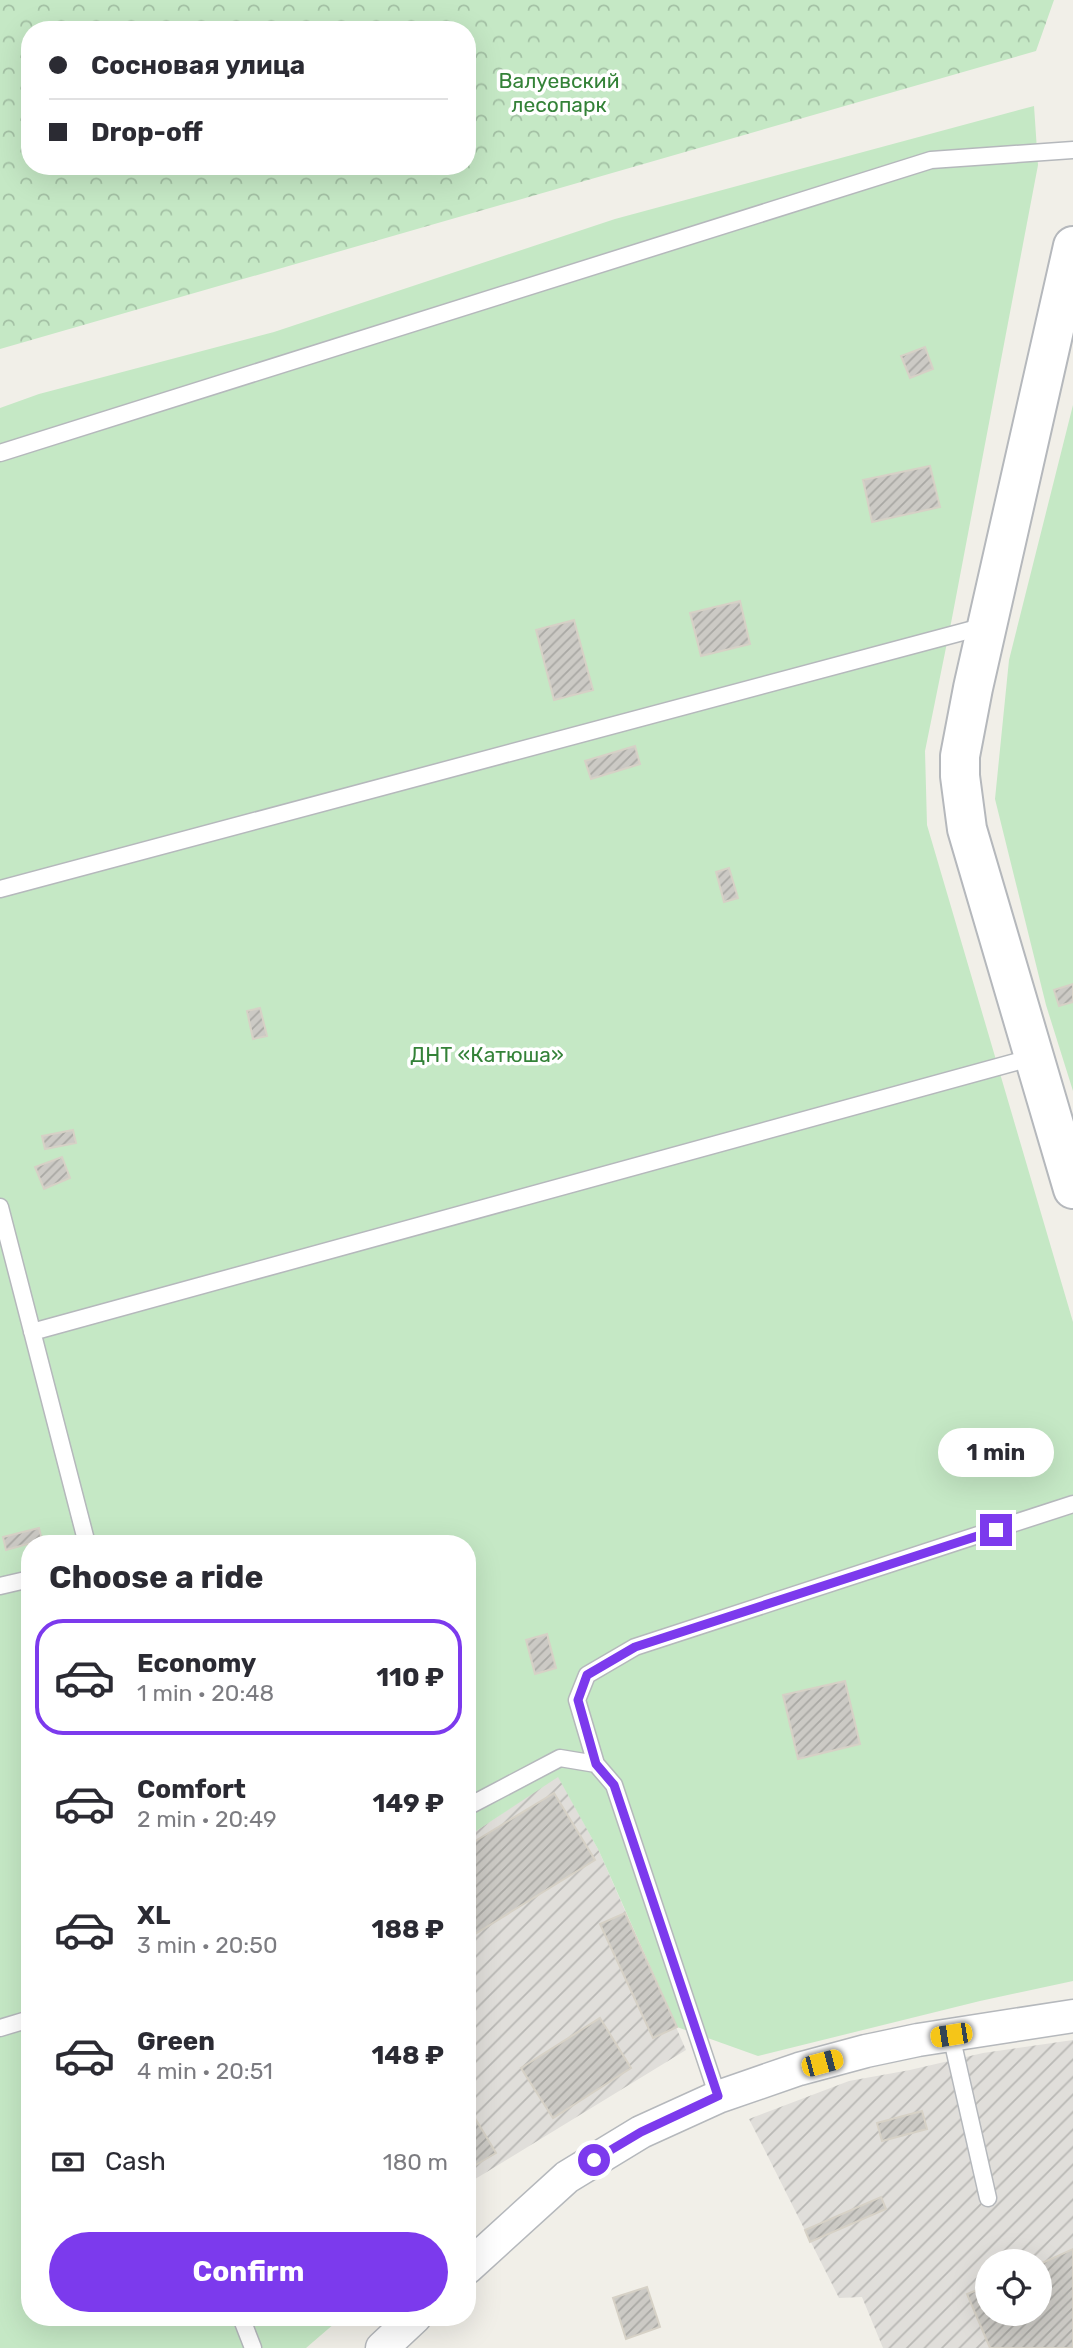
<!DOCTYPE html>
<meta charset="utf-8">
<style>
:root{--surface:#fff;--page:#f7f7f7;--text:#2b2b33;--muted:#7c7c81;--line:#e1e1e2;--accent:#7c3aed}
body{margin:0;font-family:Rubik,sans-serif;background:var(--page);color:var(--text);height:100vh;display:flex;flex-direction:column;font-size:26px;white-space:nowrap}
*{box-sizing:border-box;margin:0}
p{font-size:23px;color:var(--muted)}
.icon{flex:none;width:38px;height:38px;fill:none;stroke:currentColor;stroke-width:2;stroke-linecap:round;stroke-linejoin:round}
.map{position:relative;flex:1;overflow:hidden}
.panel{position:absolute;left:21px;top:1535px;width:455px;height:791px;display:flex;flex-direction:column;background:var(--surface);border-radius:28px;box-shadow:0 7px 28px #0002}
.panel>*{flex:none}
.top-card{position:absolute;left:21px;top:21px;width:455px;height:154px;border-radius:28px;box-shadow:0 7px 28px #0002;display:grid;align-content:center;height:154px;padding:0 28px;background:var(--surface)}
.buttons{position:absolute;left:975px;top:2249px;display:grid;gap:14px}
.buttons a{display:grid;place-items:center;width:77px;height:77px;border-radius:50%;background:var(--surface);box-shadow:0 7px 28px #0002;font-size:35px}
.end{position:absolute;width:32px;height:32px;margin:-16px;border:9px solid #7c3aed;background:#fff;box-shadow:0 0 0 4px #fff}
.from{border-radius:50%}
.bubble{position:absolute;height:49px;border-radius:24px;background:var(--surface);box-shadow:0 7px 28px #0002;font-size:23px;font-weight:700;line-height:49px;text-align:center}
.car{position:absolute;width:21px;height:42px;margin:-21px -10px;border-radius:9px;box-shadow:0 0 5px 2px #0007;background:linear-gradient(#f5c518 24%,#345 0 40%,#f5c518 0 76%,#345 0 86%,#f5c518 0)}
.top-card b{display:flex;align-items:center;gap:24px;height:66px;font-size:26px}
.top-card b+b{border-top:2px solid var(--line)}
.top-card i{width:18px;height:18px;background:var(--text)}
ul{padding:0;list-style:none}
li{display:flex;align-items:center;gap:21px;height:116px;margin:0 14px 10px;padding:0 14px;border:4px solid transparent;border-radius:28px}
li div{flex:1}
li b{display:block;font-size:26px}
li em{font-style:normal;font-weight:700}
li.active{border-color:var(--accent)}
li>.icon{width:63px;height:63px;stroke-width:1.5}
h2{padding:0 28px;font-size:32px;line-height:84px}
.pay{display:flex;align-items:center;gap:18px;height:77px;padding:0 28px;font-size:26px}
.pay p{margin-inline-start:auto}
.action{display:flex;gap:14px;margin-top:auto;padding:14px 28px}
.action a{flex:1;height:80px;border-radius:42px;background:var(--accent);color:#fff;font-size:28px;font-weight:700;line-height:80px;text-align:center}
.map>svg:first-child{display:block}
.industrial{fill:url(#industrial-furrows);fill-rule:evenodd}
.forest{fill:url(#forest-crowns);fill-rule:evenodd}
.garden{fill:#c5e8c5}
.building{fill:url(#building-hatch);stroke:#d6d1c6;stroke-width:2}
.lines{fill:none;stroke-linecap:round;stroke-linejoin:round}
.service-casing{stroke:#b5b8bc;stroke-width:19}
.minor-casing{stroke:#b5b8bc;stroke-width:35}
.tertiary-casing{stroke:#b5b8bc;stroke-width:42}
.service{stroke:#fff;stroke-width:16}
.minor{stroke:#fff;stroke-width:32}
.tertiary{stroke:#fff;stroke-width:38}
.route{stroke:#7c3aed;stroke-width:9}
.labels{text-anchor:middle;stroke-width:7;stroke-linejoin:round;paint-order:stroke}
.park-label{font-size:21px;fill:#348238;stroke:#fff}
</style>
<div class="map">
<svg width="1073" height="2348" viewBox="0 0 1073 2348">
<defs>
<pattern id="industrial-furrows" width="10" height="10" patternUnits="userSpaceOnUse" patternTransform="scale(1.75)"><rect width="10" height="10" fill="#e0deda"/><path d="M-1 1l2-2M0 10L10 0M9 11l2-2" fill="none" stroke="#b9b8b5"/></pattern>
<pattern id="forest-crowns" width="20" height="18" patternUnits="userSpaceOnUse" patternTransform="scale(1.75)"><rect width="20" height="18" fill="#c5e8c5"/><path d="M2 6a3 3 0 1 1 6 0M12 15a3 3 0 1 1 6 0" fill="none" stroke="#a3c0a4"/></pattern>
<pattern id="building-hatch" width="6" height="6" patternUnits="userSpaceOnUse" patternTransform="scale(1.75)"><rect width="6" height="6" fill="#cccac5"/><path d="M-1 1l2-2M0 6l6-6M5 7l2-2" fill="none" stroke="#a9a8a4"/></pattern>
</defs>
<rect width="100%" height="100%" fill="#f1efe8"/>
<path class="industrial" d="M558,1776L599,1851L686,2050L467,2184V1837Z
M1073,2040V2348H883L862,2297L839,2298L749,2119L849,2081L910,2070L983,2053ZM987,2261H1040V2314H987Z"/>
<path class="forest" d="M0,0H1054L1036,51L0,349ZM30,30H467V166H30Z"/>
<path class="garden" d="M1034,106L1038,165L952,618L925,751L927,825L1073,1322V1981L980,2001L758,2056L677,2027L599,1851L558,1777L467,1837V1544H30V2317H342L306,2348H0V408L39,394L274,332L615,219Z
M1073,405V1091L1046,1005L995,799L1009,660Z"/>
<path class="building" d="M925,347L933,369L910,378L901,356Z
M930,466L940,507L872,522L863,480Z
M740,601L750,644L701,656L690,613Z
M574,620L593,690L554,700L536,630Z
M635,746L640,764L591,779L585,761Z
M729,868L738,898L724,902L716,872Z
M1073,984V1002L1059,1006L1054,990Z
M260,1008L267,1036L253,1039L247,1011Z
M73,1130L76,1143L45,1149L42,1136Z
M62,1157L70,1178L44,1189L35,1167Z
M39,1528L42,1540L6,1550L3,1537Z
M547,1634L556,1668L535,1674L526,1640Z
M845,1681L860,1744L798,1759L783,1695Z
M554,1793L595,1860L467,1939V1846Z
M625,1913L677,2027L653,2038L600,1924Z
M600,2018L631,2068L553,2118L521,2068Z
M467,2105L496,2153L467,2170Z
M922,2111L927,2129L882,2141L877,2123Z
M881,2197L886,2209L810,2242L805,2230Z
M1073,2249V2348H990L967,2294L987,2286V2314H1040V2264Z
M647,2287L660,2327L626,2339L613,2298Z"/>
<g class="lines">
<defs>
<path id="service" d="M0,453L931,160L1073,150
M0,889L985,626
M0,1207L87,1544
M32,1332L1034,1057
M0,1586L30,1579
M596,1764L577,1700L587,1675L635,1647L1073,1504
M467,1807L560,1758L596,1764L614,1785L718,2097
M0,2028L30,2019
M951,2035L988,2198
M241,2317L253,2348"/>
<path id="minor" d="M467,2268L567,2177L641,2132L718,2097L799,2069L866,2051L918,2040L1073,2016
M382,2348L415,2317"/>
<path id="tertiary" d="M1073,246L973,688L960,756V776L967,829L1073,1189"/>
</defs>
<use href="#service" class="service-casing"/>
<use href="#minor" class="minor-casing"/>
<use href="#tertiary" class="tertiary-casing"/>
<use href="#service" class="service"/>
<use href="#minor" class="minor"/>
<use href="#tertiary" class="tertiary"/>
</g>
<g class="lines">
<path class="route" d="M594,2160L641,2132L718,2096L614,1785L596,1764L578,1700L587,1675L635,1647L996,1530"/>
</g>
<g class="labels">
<g class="park-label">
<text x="559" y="88">Валуевский<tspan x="559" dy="24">лесопарк</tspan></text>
<text x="487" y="1062">ДНТ «Катюша»</text>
</g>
</g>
</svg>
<div class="buttons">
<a><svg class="icon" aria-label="locate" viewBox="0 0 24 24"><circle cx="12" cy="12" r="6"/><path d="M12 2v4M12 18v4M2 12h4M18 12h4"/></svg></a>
</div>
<i class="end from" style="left:594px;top:2160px"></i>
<i class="end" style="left:996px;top:1530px"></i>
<div class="bubble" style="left:938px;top:1428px;width:116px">1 min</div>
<i class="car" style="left:951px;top:2035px;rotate:261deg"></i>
<i class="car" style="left:822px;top:2063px;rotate:75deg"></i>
<div class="top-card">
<b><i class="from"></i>Сосновая улица</b>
<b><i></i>Drop-off</b>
</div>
<section class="panel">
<h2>Choose a ride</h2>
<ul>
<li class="active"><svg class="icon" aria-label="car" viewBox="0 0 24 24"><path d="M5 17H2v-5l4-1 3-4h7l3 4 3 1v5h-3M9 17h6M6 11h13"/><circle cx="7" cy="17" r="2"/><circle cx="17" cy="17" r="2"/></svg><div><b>Economy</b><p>1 min · 20:48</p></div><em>110 ₽</em></li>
<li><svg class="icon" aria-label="car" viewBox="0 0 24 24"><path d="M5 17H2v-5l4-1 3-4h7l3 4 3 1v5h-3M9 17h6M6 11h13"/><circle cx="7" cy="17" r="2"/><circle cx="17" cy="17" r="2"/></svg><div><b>Comfort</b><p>2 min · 20:49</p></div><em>149 ₽</em></li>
<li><svg class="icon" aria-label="car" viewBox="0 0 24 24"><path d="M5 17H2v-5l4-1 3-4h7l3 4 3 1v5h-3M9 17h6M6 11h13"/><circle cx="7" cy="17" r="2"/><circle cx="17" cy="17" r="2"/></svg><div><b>XL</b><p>3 min · 20:50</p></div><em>188 ₽</em></li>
<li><svg class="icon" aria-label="car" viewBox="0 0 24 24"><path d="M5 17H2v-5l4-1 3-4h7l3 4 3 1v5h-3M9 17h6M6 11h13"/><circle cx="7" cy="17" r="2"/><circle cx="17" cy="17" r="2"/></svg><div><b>Green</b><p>4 min · 20:51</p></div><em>148 ₽</em></li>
</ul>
<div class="pay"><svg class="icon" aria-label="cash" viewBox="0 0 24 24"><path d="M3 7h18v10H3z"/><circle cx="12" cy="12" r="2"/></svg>Cash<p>180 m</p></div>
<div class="action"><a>Confirm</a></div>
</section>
</div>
